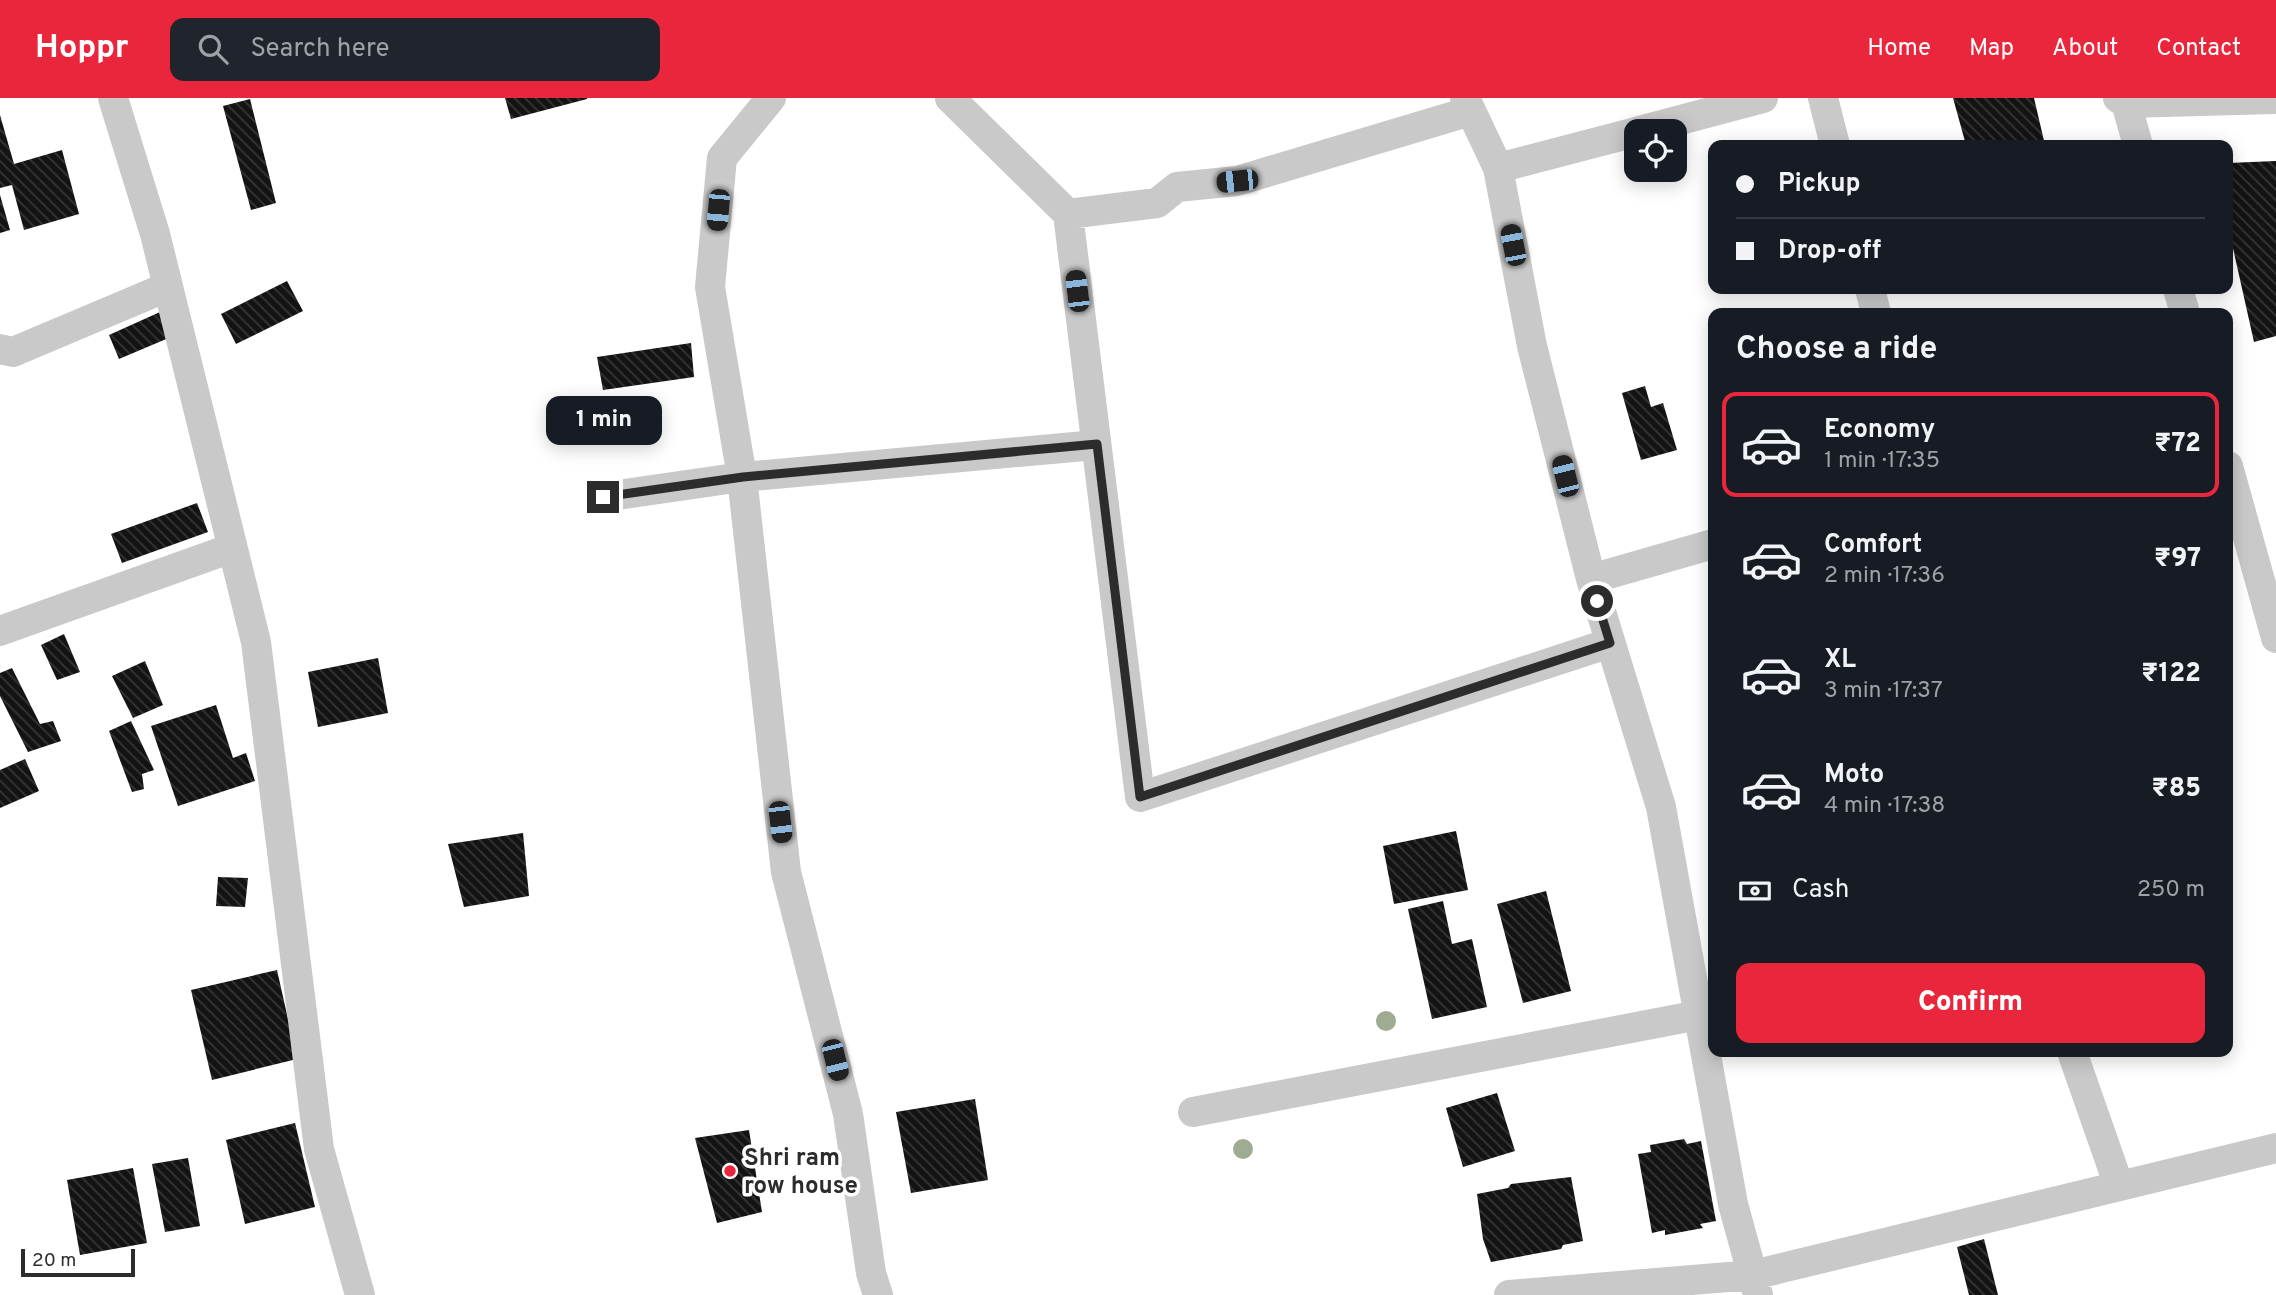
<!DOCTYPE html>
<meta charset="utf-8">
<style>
:root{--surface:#171b24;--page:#20242c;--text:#f1f3f6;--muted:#9ea1a6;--line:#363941;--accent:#ea263c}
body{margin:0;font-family:Overpass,sans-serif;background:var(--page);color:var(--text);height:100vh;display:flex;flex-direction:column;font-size:26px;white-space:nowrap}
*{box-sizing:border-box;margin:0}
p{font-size:23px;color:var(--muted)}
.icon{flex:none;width:38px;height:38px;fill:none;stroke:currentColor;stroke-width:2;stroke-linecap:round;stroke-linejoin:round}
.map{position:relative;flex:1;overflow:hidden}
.sheet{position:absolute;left:1708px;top:210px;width:525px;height:749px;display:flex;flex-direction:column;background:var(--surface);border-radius:14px;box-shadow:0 4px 18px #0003}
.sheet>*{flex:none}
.hud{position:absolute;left:1708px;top:42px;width:525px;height:154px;border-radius:14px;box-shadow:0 4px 18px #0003;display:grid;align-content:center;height:154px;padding:0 28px;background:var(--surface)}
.tools{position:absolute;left:1624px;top:21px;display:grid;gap:14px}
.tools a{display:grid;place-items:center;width:63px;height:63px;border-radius:14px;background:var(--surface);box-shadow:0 4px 18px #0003;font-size:35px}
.scale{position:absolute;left:21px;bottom:18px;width:114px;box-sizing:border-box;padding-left:7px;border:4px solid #2c2c2c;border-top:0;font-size:19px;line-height:24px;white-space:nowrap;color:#2c2c2c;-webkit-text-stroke:5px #fff;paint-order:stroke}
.end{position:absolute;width:32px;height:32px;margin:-16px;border:9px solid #2c2c2c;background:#fff;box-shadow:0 0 0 4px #fff}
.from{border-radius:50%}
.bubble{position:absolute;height:49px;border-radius:14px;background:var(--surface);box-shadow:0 4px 18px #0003;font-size:23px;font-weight:800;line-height:49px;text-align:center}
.car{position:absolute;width:21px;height:42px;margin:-21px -10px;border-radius:9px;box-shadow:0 0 5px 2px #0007;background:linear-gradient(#222 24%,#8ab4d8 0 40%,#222 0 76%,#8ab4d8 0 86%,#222 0)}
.hud b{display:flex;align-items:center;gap:24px;height:66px;font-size:26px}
.hud b+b{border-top:2px solid var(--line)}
.hud i{width:18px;height:18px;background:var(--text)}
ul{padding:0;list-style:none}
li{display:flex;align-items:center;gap:21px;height:105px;margin:0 14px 10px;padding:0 14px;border:4px solid transparent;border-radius:14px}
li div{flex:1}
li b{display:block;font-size:26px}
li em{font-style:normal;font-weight:800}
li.current{border-color:var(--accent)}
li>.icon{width:63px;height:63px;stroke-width:1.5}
h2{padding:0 28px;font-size:32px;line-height:84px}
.pay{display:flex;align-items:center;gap:18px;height:77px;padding:0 28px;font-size:26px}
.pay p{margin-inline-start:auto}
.cta{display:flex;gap:14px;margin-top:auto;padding:14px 28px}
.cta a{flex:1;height:80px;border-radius:14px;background:var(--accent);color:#fff;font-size:28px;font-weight:800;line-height:80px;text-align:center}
header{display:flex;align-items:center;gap:42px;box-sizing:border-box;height:98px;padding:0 35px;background:var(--accent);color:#fff}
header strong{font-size:33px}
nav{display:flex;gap:38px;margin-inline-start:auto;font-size:24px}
.search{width:490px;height:63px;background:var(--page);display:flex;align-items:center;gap:18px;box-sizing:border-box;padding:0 24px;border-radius:14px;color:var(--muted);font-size:26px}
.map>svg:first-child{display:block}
.building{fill:url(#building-back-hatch)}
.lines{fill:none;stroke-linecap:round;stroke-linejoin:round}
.street{stroke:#c9c9c9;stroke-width:30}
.tree{fill:#9fac92}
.route{stroke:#2c2c2c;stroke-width:9}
.poi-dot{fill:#ea263c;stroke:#fff;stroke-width:2.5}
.labels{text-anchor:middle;stroke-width:7;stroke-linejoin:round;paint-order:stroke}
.poi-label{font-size:24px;font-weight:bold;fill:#2c2c2c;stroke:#fff;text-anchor:start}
</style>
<header>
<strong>Hoppr</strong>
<div class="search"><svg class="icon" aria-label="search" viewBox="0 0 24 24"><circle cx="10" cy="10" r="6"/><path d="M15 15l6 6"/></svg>Search here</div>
<nav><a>Home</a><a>Map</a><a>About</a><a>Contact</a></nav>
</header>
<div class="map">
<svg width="2276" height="1197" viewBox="0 0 2276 1197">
<defs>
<pattern id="building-back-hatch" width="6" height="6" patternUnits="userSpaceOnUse" patternTransform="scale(1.75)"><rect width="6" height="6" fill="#131313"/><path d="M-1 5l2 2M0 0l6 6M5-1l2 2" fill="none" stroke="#363636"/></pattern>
</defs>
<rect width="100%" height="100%" fill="#fff"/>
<path class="building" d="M505,0H587V1L511,21Z
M1953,0H2034L2045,47H1966Z
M250,1L276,105L251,112L223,8Z
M0,17L14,66L62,52L79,116L24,132L12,87L0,90Z
M2276,63V238L2254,244L2228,128V65Z
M0,97L10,132L0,135Z
M287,183L303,213L236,246L221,216Z
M160,214L171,239L119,261L109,237Z
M691,245L694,279L603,292L597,259Z
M1645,288L1651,309L1663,305L1677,352L1641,362L1622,295Z
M197,405L208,434L122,465L111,436Z
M64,536L80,574L57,582L41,547Z
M378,560L388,615L318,629L308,574Z
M145,563L163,607L133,620L112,578Z
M12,570L40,626L53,623L61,643L28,654L0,598V575Z
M216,607L233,660L246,655L255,683L178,708L151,628Z
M131,623L154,672L142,676L144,691L132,694L109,633Z
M25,661L39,693L0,710V672Z
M1456,733L1468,792L1394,806L1383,748Z
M523,735L529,798L464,809L448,746Z
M218,779L248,780L245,809L216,808Z
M1546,793L1571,893L1523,905L1497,806Z
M1443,803L1452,846L1472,841L1487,909L1432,921L1408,811Z
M277,872L297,961L212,982L191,892Z
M1497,995L1515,1053L1463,1069L1446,1010Z
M975,1001L988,1082L911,1095L896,1014Z
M295,1025L315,1109L245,1126L226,1042Z
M749,1032L762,1114L717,1125L695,1040Z
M1684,1041L1687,1046L1701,1043L1716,1123L1700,1126L1703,1130L1665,1137V1132L1652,1135L1638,1056L1651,1054L1650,1047Z
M188,1060L200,1128L165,1134L152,1066Z
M133,1070L147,1145L80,1157L67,1082Z
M1571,1079L1583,1143L1563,1147L1561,1151L1491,1164L1483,1141L1477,1096L1508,1090L1511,1086Z
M1984,1141L1998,1197H1969L1957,1149Z"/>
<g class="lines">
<path class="street" d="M113,0L155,136L256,544L319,1051L360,1197
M771,0L722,60L710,189L742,379L786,774L848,1016L871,1175L878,1197
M950,0L1068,116L1140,699L1610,545
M1465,0L1498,70
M1823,0L1835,47
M2118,0L2126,5L2276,1
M2126,5L2138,47
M1639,33L1763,0
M1636,34L1498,70L1532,248L1591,481L1661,709L1733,1106L1758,1197
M1068,116L1157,105L1177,89L1237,83L1471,13
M1870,191L1876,215
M2178,191L2185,215
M0,251L13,254L167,189
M2228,368L2276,540
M603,399L742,379L1096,347
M1591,481L1713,446
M0,533L232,450
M2072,954L2119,1088
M1193,1014L1699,917H1713
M1509,1197L1753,1177L2276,1050"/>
</g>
<g class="tree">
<circle cx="1386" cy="923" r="10"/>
<circle cx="1243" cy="1051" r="10"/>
</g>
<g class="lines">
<path class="route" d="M603,399L743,379L1097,346L1140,699L1610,545L1597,503"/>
</g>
<circle class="poi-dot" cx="730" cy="1073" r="7"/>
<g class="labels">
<g class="poi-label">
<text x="744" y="1067">Shri ram<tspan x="744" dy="28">row house</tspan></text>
</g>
</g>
</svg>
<div class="tools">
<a><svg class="icon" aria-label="locate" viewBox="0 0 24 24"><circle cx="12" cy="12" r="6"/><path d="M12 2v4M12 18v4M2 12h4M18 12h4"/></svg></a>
</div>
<div class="scale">20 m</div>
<i class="end from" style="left:1597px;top:503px"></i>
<i class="end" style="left:603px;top:399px"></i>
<div class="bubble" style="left:546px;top:298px;width:116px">1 min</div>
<i class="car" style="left:1237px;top:83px;rotate:264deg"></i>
<i class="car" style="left:718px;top:112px;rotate:185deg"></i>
<i class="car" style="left:1513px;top:147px;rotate:349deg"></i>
<i class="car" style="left:1077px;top:193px;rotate:353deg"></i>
<i class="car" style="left:1565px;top:378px;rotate:346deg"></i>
<i class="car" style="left:780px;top:724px;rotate:173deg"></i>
<i class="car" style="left:835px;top:962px;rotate:166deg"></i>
<div class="hud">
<b><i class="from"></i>Pickup</b>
<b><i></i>Drop-off</b>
</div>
<section class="sheet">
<h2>Choose a ride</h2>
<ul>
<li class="current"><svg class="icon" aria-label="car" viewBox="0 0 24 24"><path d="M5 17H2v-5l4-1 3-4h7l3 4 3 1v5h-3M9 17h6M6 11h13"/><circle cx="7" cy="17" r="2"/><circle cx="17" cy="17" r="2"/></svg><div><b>Economy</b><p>1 min · 17:35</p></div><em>₹72</em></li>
<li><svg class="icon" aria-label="car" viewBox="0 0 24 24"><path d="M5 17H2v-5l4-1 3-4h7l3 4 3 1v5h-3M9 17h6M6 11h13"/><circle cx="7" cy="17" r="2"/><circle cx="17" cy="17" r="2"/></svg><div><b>Comfort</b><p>2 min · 17:36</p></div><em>₹97</em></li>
<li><svg class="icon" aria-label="car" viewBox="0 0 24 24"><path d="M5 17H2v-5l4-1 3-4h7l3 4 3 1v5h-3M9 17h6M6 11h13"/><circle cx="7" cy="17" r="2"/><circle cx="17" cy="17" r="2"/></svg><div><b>XL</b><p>3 min · 17:37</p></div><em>₹122</em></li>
<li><svg class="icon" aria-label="car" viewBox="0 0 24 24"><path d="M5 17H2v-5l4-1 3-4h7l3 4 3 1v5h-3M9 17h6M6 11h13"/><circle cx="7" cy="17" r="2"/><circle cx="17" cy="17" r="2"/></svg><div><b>Moto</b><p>4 min · 17:38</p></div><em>₹85</em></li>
</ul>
<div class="pay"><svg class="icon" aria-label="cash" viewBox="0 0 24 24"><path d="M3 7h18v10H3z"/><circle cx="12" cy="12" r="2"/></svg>Cash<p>250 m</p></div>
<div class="cta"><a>Confirm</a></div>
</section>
</div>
